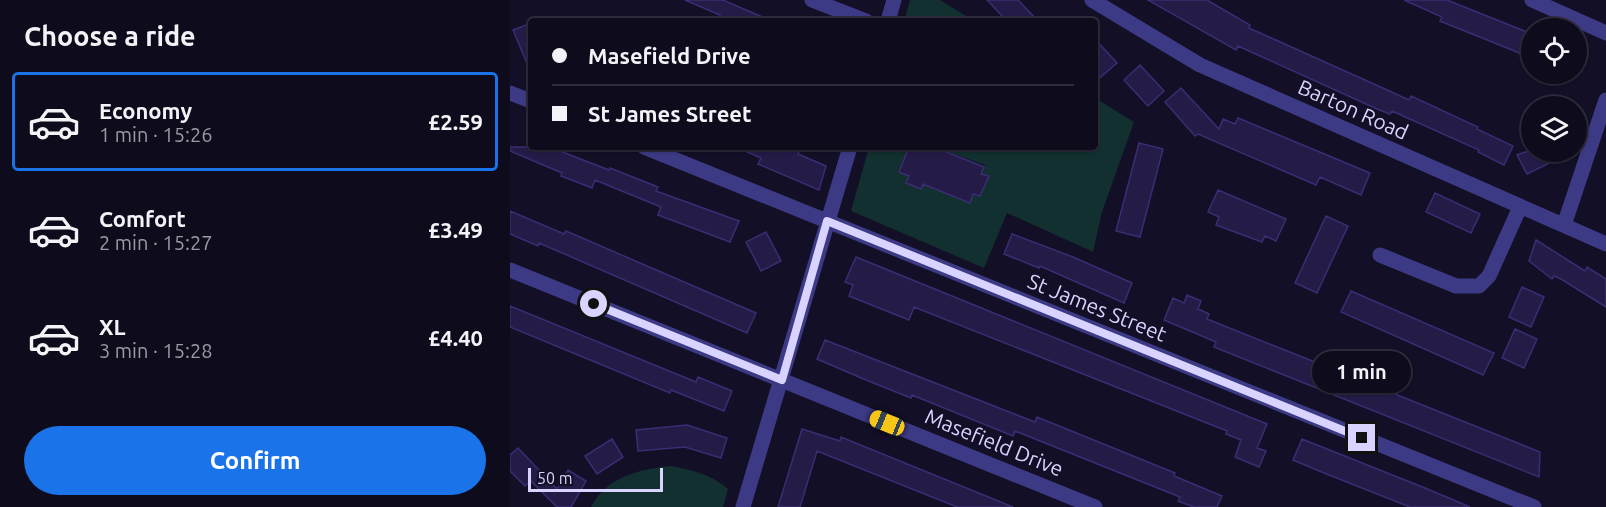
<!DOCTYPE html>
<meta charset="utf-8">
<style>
:root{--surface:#0e0b1c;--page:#171425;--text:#f1f3f6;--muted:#9b9ba3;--line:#2e2b3b;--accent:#1a73e8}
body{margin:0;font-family:Ubuntu,sans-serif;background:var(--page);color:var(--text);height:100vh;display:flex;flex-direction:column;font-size:22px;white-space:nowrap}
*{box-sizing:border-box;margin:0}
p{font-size:20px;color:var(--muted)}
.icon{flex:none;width:33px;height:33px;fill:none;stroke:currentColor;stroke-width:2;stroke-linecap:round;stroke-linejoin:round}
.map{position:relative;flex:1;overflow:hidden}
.side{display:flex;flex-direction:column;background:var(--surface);width:510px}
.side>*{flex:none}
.guide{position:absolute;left:18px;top:18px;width:570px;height:132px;border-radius:6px;box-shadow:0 2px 4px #0004,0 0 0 2px var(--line);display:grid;align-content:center;height:132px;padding:0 24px;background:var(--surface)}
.fabs{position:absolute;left:1011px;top:18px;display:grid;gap:12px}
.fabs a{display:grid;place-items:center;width:66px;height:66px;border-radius:50%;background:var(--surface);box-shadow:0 2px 4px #0004,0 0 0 2px var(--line);font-size:30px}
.scale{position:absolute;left:18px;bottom:15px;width:135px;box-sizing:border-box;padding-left:6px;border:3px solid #d9d4ff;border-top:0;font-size:16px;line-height:21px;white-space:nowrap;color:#d9d4ff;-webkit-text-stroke:4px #130f26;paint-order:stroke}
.end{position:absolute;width:27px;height:27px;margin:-14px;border:8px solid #d9d4ff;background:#111;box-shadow:0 0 0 3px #111}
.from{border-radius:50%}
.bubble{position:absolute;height:42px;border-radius:21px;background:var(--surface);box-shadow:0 2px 4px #0004,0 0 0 2px var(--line);font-size:20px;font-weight:700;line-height:42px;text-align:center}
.car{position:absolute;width:18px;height:36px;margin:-18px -9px;border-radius:8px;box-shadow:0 0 4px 2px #0007;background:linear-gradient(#f5c518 24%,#345 0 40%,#f5c518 0 76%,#345 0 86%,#f5c518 0)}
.guide b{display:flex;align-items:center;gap:21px;height:57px;font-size:22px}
.guide b+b{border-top:2px solid var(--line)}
.guide i{width:15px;height:15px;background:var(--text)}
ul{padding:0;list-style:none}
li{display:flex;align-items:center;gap:18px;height:99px;margin:0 12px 9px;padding:0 12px;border:3px solid transparent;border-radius:6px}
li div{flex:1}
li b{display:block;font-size:22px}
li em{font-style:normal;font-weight:700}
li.active{border-color:var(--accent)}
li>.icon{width:54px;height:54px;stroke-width:1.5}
h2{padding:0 24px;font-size:27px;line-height:72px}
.button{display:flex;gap:12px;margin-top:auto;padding:12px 24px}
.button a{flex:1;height:69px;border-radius:36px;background:var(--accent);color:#fff;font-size:24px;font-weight:700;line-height:69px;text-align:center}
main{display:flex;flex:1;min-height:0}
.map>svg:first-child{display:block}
.green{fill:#12302f}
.building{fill:#241b47;stroke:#3b2d73;stroke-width:1.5}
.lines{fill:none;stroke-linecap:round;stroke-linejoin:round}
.minor{stroke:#3d3a85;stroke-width:15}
.route{stroke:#d9d4ff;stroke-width:8}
.labels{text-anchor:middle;stroke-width:4.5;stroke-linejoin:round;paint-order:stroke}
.street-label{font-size:21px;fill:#d9d4ff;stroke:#130f26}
</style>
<main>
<section class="side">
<h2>Choose a ride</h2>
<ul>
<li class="active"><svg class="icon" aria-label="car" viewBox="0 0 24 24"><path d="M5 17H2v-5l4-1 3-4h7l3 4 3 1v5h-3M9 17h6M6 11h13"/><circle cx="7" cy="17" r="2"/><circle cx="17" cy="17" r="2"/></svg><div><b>Economy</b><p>1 min · 15:26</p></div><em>£2.59</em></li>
<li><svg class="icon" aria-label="car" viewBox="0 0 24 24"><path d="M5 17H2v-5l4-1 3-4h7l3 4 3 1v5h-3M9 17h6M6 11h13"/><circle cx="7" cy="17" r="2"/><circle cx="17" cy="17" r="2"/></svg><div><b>Comfort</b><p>2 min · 15:27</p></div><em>£3.49</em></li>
<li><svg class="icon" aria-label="car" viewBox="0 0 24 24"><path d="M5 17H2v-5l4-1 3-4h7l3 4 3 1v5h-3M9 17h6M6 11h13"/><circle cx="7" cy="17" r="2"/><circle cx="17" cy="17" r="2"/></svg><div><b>XL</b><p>3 min · 15:28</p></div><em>£4.40</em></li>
</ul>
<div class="button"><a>Confirm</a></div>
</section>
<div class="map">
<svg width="1096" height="507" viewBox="0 0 1096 507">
<rect width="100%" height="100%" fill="#130f26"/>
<path class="green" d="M400,0H430L464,21H394Z
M585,98L624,122L592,212L583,252L497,213L474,268L341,211L359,147H399L389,172L399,176L396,183L411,189L413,184L460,203L463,194L471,196L478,177L471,174L475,165L424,147H585Z
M162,466C184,471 201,474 218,489L213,507H81C97,476 131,469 162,466Z"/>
<path class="building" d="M175,0H213L262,21H207L210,15Z
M477,0H508L528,21H497Z
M638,0H697L740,25L739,28L875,89L899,100L901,96L968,127L967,129L1003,146L994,165L968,152L969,150L882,111L880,114L867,109L728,46L726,50Z
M894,0H937L1022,34V58L930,21L932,17Z
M21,23V73L3,30Z
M585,39L607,63L585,82Z
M630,65L654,91L638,106L614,80Z
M671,88L709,129L713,119L725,124L728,118L860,173L851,195L810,177L806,185L688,134L685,136L655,102Z
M629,143L653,149L630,237L606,231Z
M0,147H52L50,151L99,170L100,168L148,187L146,191L229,221L220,242L148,215L151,207L85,180L82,188L51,176L52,173L0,151Z
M226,147H291L288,154L316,166L309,190L248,164L251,158Z
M399,147H424L474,167L471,174L479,176L470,196L463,194L460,203L413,184L411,189L396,183L399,176L389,172Z
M1015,152H1062L1017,174L1007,155Z
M708,190L776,219L766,241L755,236L752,242L706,225L709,217L698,212Z
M925,193L970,214L961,233L916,212Z
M0,211L54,234L56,231L246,313L237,333L29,243L28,246L0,234Z
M816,216L838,226L807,293L785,283Z
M256,232L271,261L251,271L236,242Z
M502,234L563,257L622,283L614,303L530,266L529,268L494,254Z
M1026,240L1075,271L1077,267L1096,279V307L1051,279L1044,276L1042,279L1019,261Z
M346,257L757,424L747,448L756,451L749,467L725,457L731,440L716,434L717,431L404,307L399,320L339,296L343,285L335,282Z
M1012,287L1034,297L1021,327L999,317Z
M841,291L984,353L973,375L831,312Z
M677,295L691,301L688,309L699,314L697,319L1030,452L1029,477L704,347L706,342L654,320L663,298L674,303Z
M0,306L186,382L188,377L222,391L214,411L161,390L160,393L0,327Z
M1005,329L1027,339L1014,368L992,358Z
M315,340L525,422L527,417L665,473L664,476L712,496L707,507H684L668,501L670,497L505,431L503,436L402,395L401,398L356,380L307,359Z
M177,425L217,438L211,458L175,447L128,451L126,430Z
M292,429L330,441L331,437L503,507H447L307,451L290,507H268Z
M102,439L113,457L87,474L75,456Z
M792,439L915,488L960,507H900L819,475L783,460Z
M8,448L47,489L58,470L76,481L61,507H47L21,481L15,486L0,471V455Z"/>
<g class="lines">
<path class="minor" d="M302,0L356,21
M582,0L690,65L1096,244
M1022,0L1096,33
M378,21L384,0
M0,93L21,101
M134,147L1024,507
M1054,225L1096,100
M870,255L946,286H969L979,276L1010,207
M0,270L585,507
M233,507L340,147"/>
</g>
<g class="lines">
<path class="route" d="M84,304L272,380L317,221L852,438"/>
</g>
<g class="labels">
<g class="street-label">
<text transform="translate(843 110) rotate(24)" y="7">Barton Road</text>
<text transform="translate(587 308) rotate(22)" y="7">St James Street</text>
<text transform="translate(484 443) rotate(22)" y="7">Masefield Drive</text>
</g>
</g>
</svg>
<div class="fabs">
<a><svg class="icon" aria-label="locate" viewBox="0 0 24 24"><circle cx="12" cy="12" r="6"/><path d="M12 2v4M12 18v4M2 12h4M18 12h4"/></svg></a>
<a><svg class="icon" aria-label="layers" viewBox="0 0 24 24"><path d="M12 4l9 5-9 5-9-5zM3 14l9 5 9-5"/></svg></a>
</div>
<div class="scale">50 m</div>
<i class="end from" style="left:84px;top:304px"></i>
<i class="end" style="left:852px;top:438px"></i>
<div class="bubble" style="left:802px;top:351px;width:99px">1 min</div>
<i class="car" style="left:377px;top:423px;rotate:292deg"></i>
<div class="guide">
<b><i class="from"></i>Masefield Drive</b>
<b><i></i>St James Street</b>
</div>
</div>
</main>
